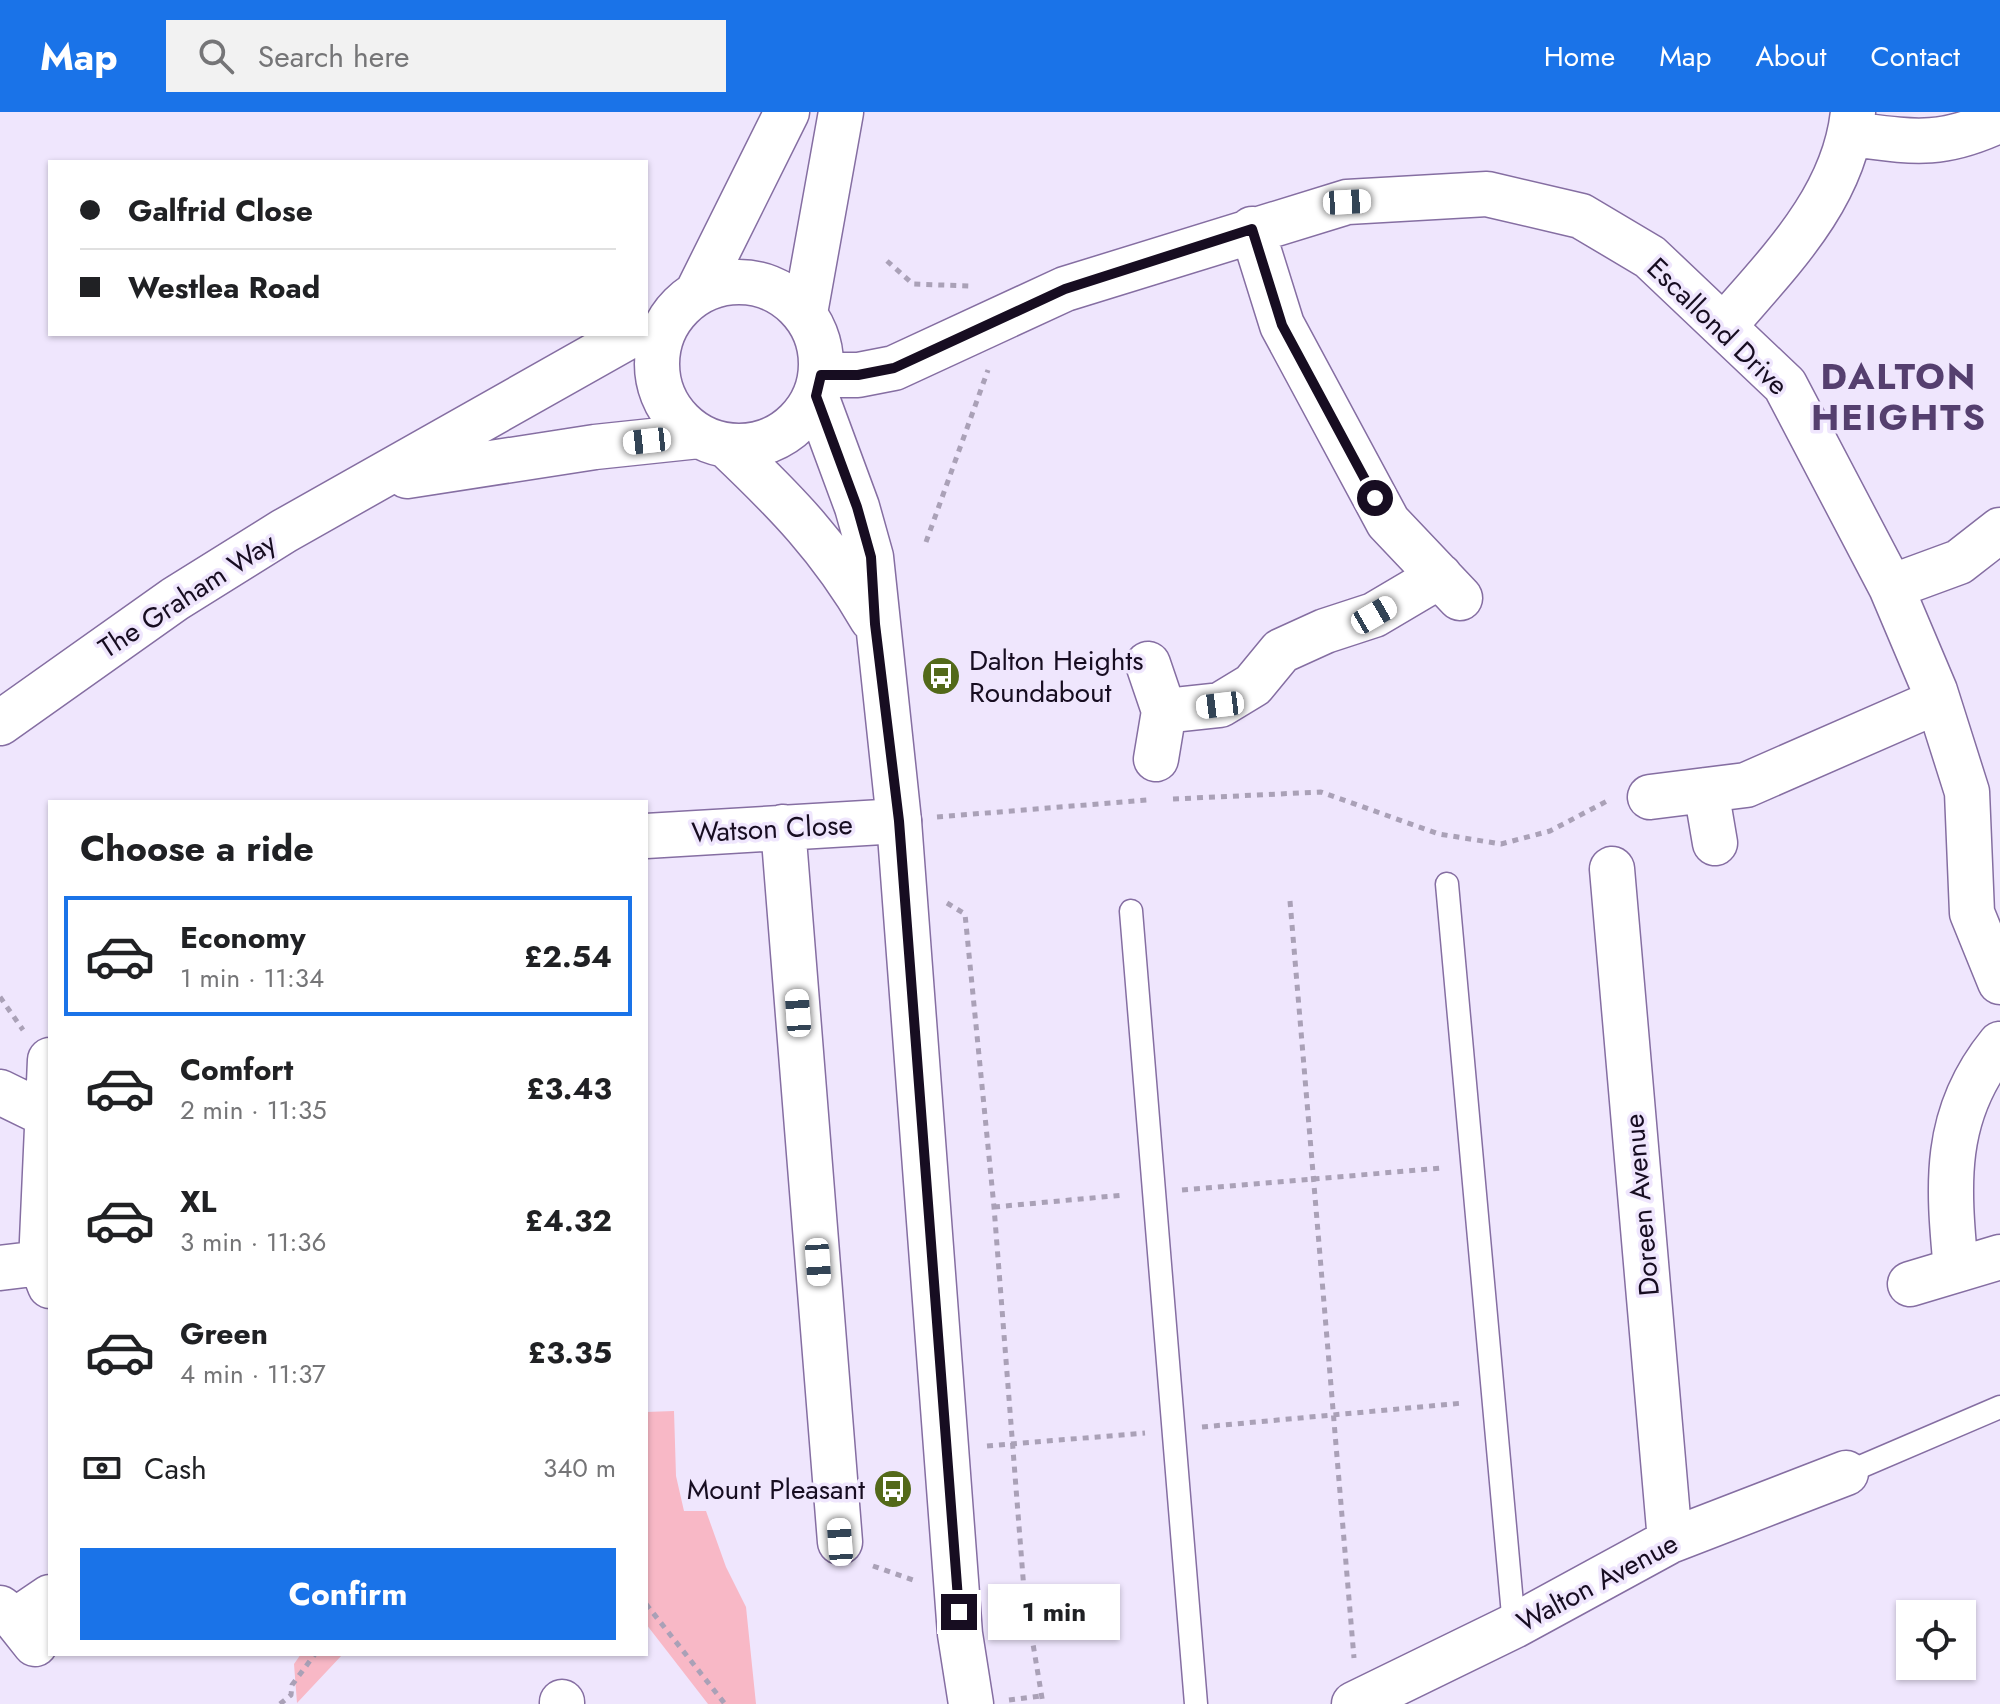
<!DOCTYPE html>
<meta charset="utf-8">
<style>
:root{--surface:#fff;--page:#f2f2f2;--text:#202124;--muted:#757577;--line:#e0e0e0;--accent:#1a73e8}
body{margin:0;font-family:Jost,sans-serif;background:var(--page);color:var(--text);height:100vh;display:flex;flex-direction:column;font-size:30px;white-space:nowrap}
*{box-sizing:border-box;margin:0}
p{font-size:26px;color:var(--muted)}
.icon{flex:none;width:44px;height:44px;fill:none;stroke:currentColor;stroke-width:2;stroke-linecap:round;stroke-linejoin:round}
.map{position:relative;flex:1;overflow:hidden}
.details{position:absolute;left:48px;top:688px;width:600px;height:856px;display:flex;flex-direction:column;background:var(--surface);border-radius:0px;box-shadow:0 2px 6px #0004}
.details>*{flex:none}
.top-card{position:absolute;left:48px;top:48px;width:600px;height:176px;border-radius:0px;box-shadow:0 2px 6px #0004;display:grid;align-content:center;height:176px;padding:0 32px;background:var(--surface)}
.controls{position:absolute;left:1896px;top:1488px;display:grid;gap:16px}
.controls a{display:grid;place-items:center;width:80px;height:80px;border-radius:0px;background:var(--surface);box-shadow:0 2px 6px #0004;font-size:40px}
.end{position:absolute;width:36px;height:36px;margin:-18px;border:10px solid #170d21;background:#fff;box-shadow:0 0 0 4px #fff}
.from{border-radius:50%}
.bubble{position:absolute;height:56px;border-radius:0px;background:var(--surface);box-shadow:0 2px 6px #0004;font-size:26px;font-weight:700;line-height:56px;text-align:center}
.car{position:absolute;width:24px;height:48px;margin:-24px -12px;border-radius:10px;box-shadow:0 0 6px 2px #0007;background:linear-gradient(#fff 24%,#345 0 40%,#fff 0 76%,#345 0 86%,#fff 0)}
.top-card b{display:flex;align-items:center;gap:28px;height:76px;font-size:30px}
.top-card b+b{border-top:2px solid var(--line)}
.top-card i{width:20px;height:20px;background:var(--text)}
ul{padding:0;list-style:none}
li{display:flex;align-items:center;gap:24px;height:120px;margin:0 16px 12px;padding:0 16px;border:4px solid transparent;border-radius:0px}
li div{flex:1}
li b{display:block;font-size:30px}
li em{font-style:normal;font-weight:700}
li.selected{border-color:var(--accent)}
li>.icon{width:72px;height:72px;stroke-width:1.5}
h2{padding:0 32px;font-size:36px;line-height:96px}
.pay{display:flex;align-items:center;gap:20px;height:88px;padding:0 32px;font-size:30px}
.pay p{margin-inline-start:auto}
.cta{display:flex;gap:16px;margin-top:auto;padding:16px 32px}
.cta a{flex:1;height:92px;border-radius:0px;background:var(--accent);color:#fff;font-size:32px;font-weight:700;line-height:92px;text-align:center}
header{display:flex;align-items:center;gap:48px;box-sizing:border-box;height:112px;padding:0 40px;background:var(--accent);color:#fff}
header strong{font-size:38px}
nav{display:flex;gap:44px;margin-inline-start:auto;font-size:28px}
.search{width:560px;height:72px;background:var(--page);display:flex;align-items:center;gap:20px;box-sizing:border-box;padding:0 28px;border-radius:0px;color:var(--muted);font-size:30px}
.map>svg:first-child{display:block}
.green{fill:#f8b8c6}
.lines{fill:none;stroke-linecap:round;stroke-linejoin:round}
.lane-casing{stroke:#856ea2;stroke-width:25}
.street-casing{stroke:#856ea2;stroke-width:47}
.secondary-casing{stroke:#856ea2;stroke-width:47}
.path{stroke:#aaa1b7;stroke-width:5;stroke-dasharray:6 6;stroke-linecap:butt}
.lane{stroke:#fff;stroke-width:22}
.street{stroke:#fff;stroke-width:44}
.secondary{stroke:#fff;stroke-width:44}
.route{stroke:#170d21;stroke-width:10}
.labels{text-anchor:middle;stroke-width:7;stroke-linejoin:round;paint-order:stroke}
.street-label{font-size:28px;fill:#170d21;stroke:#efe6fd}
.poi-label{font-size:28px;fill:#170d21;stroke:#efe6fd;text-anchor:start}
.district-label{font-size:36px;font-weight:bold;letter-spacing:2px;fill:#553f6f;stroke:#efe6fd}
</style>
<header>
<strong>Map</strong>
<div class="search"><svg class="icon" aria-label="search" viewBox="0 0 24 24"><circle cx="10" cy="10" r="6"/><path d="M15 15l6 6"/></svg>Search here</div>
<nav><a>Home</a><a>Map</a><a>About</a><a>Contact</a></nav>
</header>
<div class="map">
<svg width="2000" height="1592" viewBox="0 0 2000 1592">
<rect width="100%" height="100%" fill="#efe6fd"/>
<path class="green" d="M674,1299L676,1364L684,1399H706L726,1455L746,1495L756,1592H708L646,1512V1300Z
M301,1542H343L297,1591L294,1552Z"/>
<g class="lines">
<defs>
<path id="lane" d="M1447,772L1514,1514
M1131,799L1196,1592
M1846,1361L2000,1295"/>
<path id="street" d="M1851,22C1913,30 1941,36 2000,8
M1252,117L1282,213L1388,410L1460,486
M1724,214C1778,151 1844,87 1853,0
M821,263H858L894,256L1065,177L1347,90L1487,82L1581,104L1650,145L1785,273L1891,475L1935,579L1967,680L1972,801L2000,870
M1891,475L1959,450L2000,418
M1148,552L1164,599L1156,647
M1164,599L1220,593L1253,573L1281,539L1325,519L1374,503L1440,464
M1706,678L1715,731
M1650,685L1746,673L1938,589
M783,715L840,1430
M646,724L899,709
M1612,757L1670,1429
M50,948L41,1151L50,1174
M0,980L49,1004
M0,1156L41,1151
M1956,1158C1948,1073 1942,1003 2000,932
M1910,1172L2000,1145
M0,1496L16,1508L35,1532
M16,1508L50,1485
M562,1592V1590
M1354,1592L1514,1514L1670,1429L1846,1361"/>
<path id="secondary" d="M657 252a82 82 0 1 1 164 0a82 82 0 1 1-164 0Z
M697,181L787,0
M805,201L841,0
M816,284L857,395L871,445L899,709L960,1522L971,1592
M727,334C786,390 831,436 872,507
M407,364L595,335L699,324
M0,611L175,487L284,419L633,222"/>
</defs>
<use href="#lane" class="lane-casing"/>
<use href="#street" class="street-casing"/>
<use href="#secondary" class="secondary-casing"/>
<path class="path" d="M887,149L913,172L969,174
M926,430L988,258
M1173,687L1321,680L1439,722L1501,732L1550,719L1609,688
M937,705L1147,688
M1290,789L1354,1546
M947,791L965,802L994,1095L1024,1478L1043,1592
M0,885L23,918
M1182,1078L1443,1056
M994,1095L1124,1083
M1202,1315L1463,1291
M987,1334L1145,1321
M873,1454L916,1469
M646,1492L725,1592
M1009,1588L1040,1584
M280,1592L291,1583L292,1573L315,1542"/>
<use href="#lane" class="lane"/>
<use href="#street" class="street"/>
<use href="#secondary" class="secondary"/>
</g>
<g class="lines">
<path class="route" d="M959,1500L899,709L875,512L871,445L857,395L816,284L821,263H858L894,256L1065,177L1252,117L1282,213L1375,386"/>
</g>
<defs>
<symbol id="bus-disc" viewBox="-11 -11 22 22"><circle r="9.5" fill="#536919" stroke="#efe6fd"/><path d="M-5-6H5V4H4V6H2V4H-2V6H-4V4H-5ZM-3.5-4V0h7V-4ZM-3.5 1.2v1.5H-2V1.2ZM2 1.2v1.5H3.5V1.2Z" fill="#fff"/></symbol>
</defs>
<g fill-rule="evenodd">
<use href="#bus-disc" x="919" y="542" width="44" height="44"/>
<use href="#bus-disc" x="871" y="1355" width="44" height="44"/>
</g>
<g class="labels">
<g class="street-label">
<text transform="translate(1718 214) rotate(44)" y="10">Escallond Drive</text>
<text transform="translate(187 483) rotate(-33)" y="10">The Graham Way</text>
<text transform="translate(772 716) rotate(-3)" y="10">Watson Close</text>
<text transform="translate(1641 1093) rotate(-95)" y="10">Doreen Avenue</text>
<text transform="translate(1597 1470) rotate(-28)" y="10">Walton Avenue</text>
</g>
<g class="poi-label">
<text x="969" y="558">Dalton Heights<tspan x="969" dy="32">Roundabout</tspan></text>
<text x="865" y="1387" text-anchor="end">Mount Pleasant</text>
</g>
<g class="district-label">
<text x="1899" y="277">DALTON<tspan x="1899" dy="41">HEIGHTS</tspan></text>
</g>
</g>
</svg>
<div class="controls">
<a><svg class="icon" aria-label="locate" viewBox="0 0 24 24"><circle cx="12" cy="12" r="6"/><path d="M12 2v4M12 18v4M2 12h4M18 12h4"/></svg></a>
</div>
<i class="end from" style="left:1375px;top:386px"></i>
<i class="end" style="left:959px;top:1500px"></i>
<div class="bubble" style="left:988px;top:1472px;width:132px">1 min</div>
<i class="car" style="left:1347px;top:90px;rotate:87deg"></i>
<i class="car" style="left:647px;top:329px;rotate:264deg"></i>
<i class="car" style="left:1374px;top:503px;rotate:60deg"></i>
<i class="car" style="left:1220px;top:593px;rotate:263deg"></i>
<i class="car" style="left:798px;top:901px;rotate:356deg"></i>
<i class="car" style="left:818px;top:1150px;rotate:176deg"></i>
<i class="car" style="left:840px;top:1430px;rotate:356deg"></i>
<div class="top-card">
<b><i class="from"></i>Galfrid Close</b>
<b><i></i>Westlea Road</b>
</div>
<section class="details">
<h2>Choose a ride</h2>
<ul>
<li class="selected"><svg class="icon" aria-label="car" viewBox="0 0 24 24"><path d="M5 17H2v-5l4-1 3-4h7l3 4 3 1v5h-3M9 17h6M6 11h13"/><circle cx="7" cy="17" r="2"/><circle cx="17" cy="17" r="2"/></svg><div><b>Economy</b><p>1 min · 11:34</p></div><em>£2.54</em></li>
<li><svg class="icon" aria-label="car" viewBox="0 0 24 24"><path d="M5 17H2v-5l4-1 3-4h7l3 4 3 1v5h-3M9 17h6M6 11h13"/><circle cx="7" cy="17" r="2"/><circle cx="17" cy="17" r="2"/></svg><div><b>Comfort</b><p>2 min · 11:35</p></div><em>£3.43</em></li>
<li><svg class="icon" aria-label="car" viewBox="0 0 24 24"><path d="M5 17H2v-5l4-1 3-4h7l3 4 3 1v5h-3M9 17h6M6 11h13"/><circle cx="7" cy="17" r="2"/><circle cx="17" cy="17" r="2"/></svg><div><b>XL</b><p>3 min · 11:36</p></div><em>£4.32</em></li>
<li><svg class="icon" aria-label="car" viewBox="0 0 24 24"><path d="M5 17H2v-5l4-1 3-4h7l3 4 3 1v5h-3M9 17h6M6 11h13"/><circle cx="7" cy="17" r="2"/><circle cx="17" cy="17" r="2"/></svg><div><b>Green</b><p>4 min · 11:37</p></div><em>£3.35</em></li>
</ul>
<div class="pay"><svg class="icon" aria-label="cash" viewBox="0 0 24 24"><path d="M3 7h18v10H3z"/><circle cx="12" cy="12" r="2"/></svg>Cash<p>340 m</p></div>
<div class="cta"><a>Confirm</a></div>
</section>
</div>
